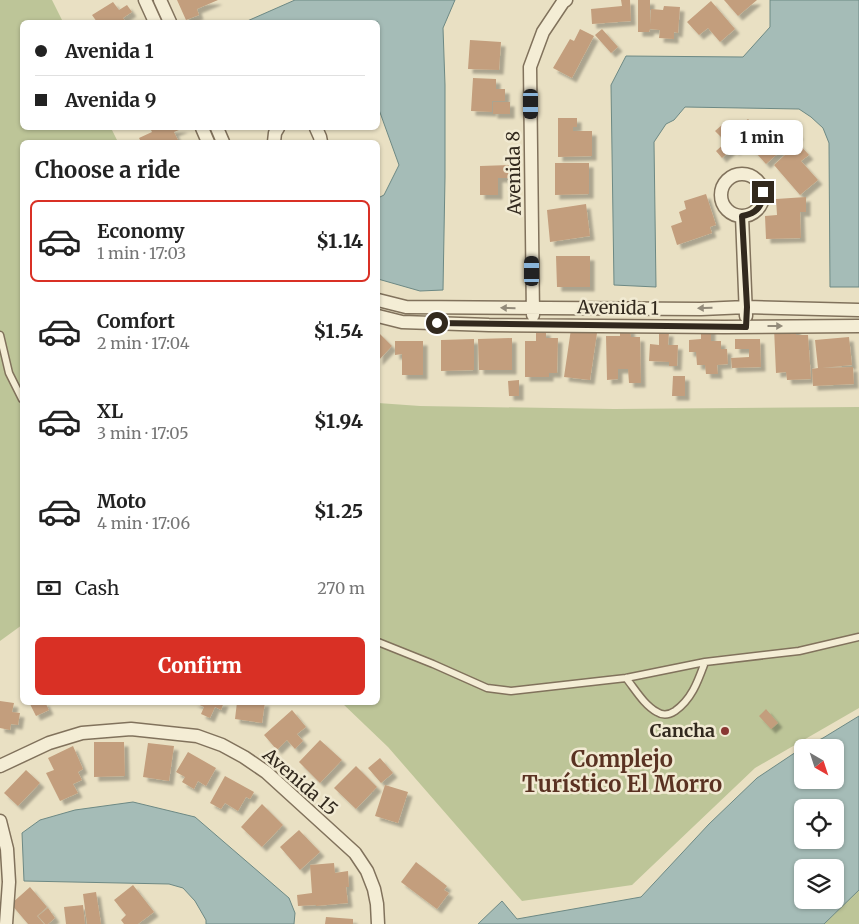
<!DOCTYPE html>
<meta charset="utf-8">
<style>
:root{--surface:#fff;--page:#f6f6f6;--text:#222;--muted:#767676;--line:#e0e0e0;--accent:#d93025}
body{margin:0;font-family:Merriweather,serif;background:var(--page);color:var(--text);height:100vh;display:flex;flex-direction:column;font-size:19px;white-space:nowrap}
*{box-sizing:border-box;margin:0}
p{font-size:16px;color:var(--muted)}
.icon{flex:none;width:28px;height:28px;fill:none;stroke:currentColor;stroke-width:2;stroke-linecap:round;stroke-linejoin:round}
.map{position:relative;flex:1;overflow:hidden}
.panel{position:absolute;left:20px;top:140px;width:360px;height:565px;display:flex;flex-direction:column;background:var(--surface);border-radius:8px;box-shadow:0 1px 4px #0004}
.panel>*{flex:none}
.hud{position:absolute;left:20px;top:20px;width:360px;height:110px;border-radius:8px;box-shadow:0 1px 4px #0004;display:grid;align-content:center;height:110px;padding:0 15px;background:var(--surface)}
.needle{width:32px;rotate:141deg}
.controls{position:absolute;left:794px;top:739px;display:grid;gap:10px}
.controls a{display:grid;place-items:center;width:50px;height:50px;border-radius:8px;background:var(--surface);box-shadow:0 1px 4px #0004;font-size:25px}
.end{position:absolute;width:22px;height:22px;margin:-11px;border:6px solid #32291e;background:#fff;box-shadow:0 0 0 2px #fff}
.from{border-radius:50%}
.bubble{position:absolute;height:35px;border-radius:8px;background:var(--surface);box-shadow:0 1px 4px #0004;font-size:16px;font-weight:800;line-height:35px;text-align:center}
.car{position:absolute;width:15px;height:30px;margin:-15px -8px;border-radius:6px;box-shadow:0 0 4px 1px #0007;background:linear-gradient(#222 24%,#8ab4d8 0 40%,#222 0 76%,#8ab4d8 0 86%,#222 0)}
.hud b{display:flex;align-items:center;gap:18px;height:48px;font-size:19px}
.hud b+b{border-top:1px solid var(--line)}
.hud i{width:12px;height:12px;background:var(--text)}
ul{padding:0;list-style:none}
li{display:flex;align-items:center;gap:15px;height:82px;margin:0 10px 8px;padding:0 5px;border:2px solid transparent;border-radius:8px}
li div{flex:1}
li b{display:block;font-size:19px}
li em{font-style:normal;font-weight:800}
li.active{border-color:var(--accent)}
li>.icon{width:45px;height:45px;stroke-width:1.5}
h2{padding:0 15px;font-size:22px;line-height:60px}
.pay{display:flex;align-items:center;gap:12px;height:55px;padding:0 15px;font-size:19px}
.pay p{margin-inline-start:auto}
.button{display:flex;gap:10px;margin-top:auto;padding:10px 15px}
.button a{flex:1;height:58px;border-radius:8px;background:var(--accent);color:#fff;font-size:20px;font-weight:800;line-height:58px;text-align:center}
.map>svg:first-child{display:block}
.green{fill:#bdc598}
.water{fill:#a5bcb7;stroke:#6d8984;fill-rule:evenodd}
.building{fill:#c39e7d;filter:url(#shadow)}
.lines{fill:none;stroke-linecap:round;stroke-linejoin:round}
.lane-casing{stroke:#81725c;stroke-width:9}
.street-casing{stroke:#81725c;stroke-width:15}
.lane{stroke:#f4edd5;stroke-width:6}
.street{stroke:#f4edd5;stroke-width:12}
.oneway{fill:#938b7a}
.route{stroke:#32291e;stroke-width:6}
.poi-dot{fill:#893733;stroke:#f1ead2;stroke-width:2}
.labels{text-anchor:middle;stroke-width:5;stroke-linejoin:round;paint-order:stroke}
.street-label{font-size:18px;fill:#32291e;stroke:#f1ead2}
.poi-label{font-size:18px;font-weight:bold;fill:#32291e;stroke:#f1ead2;text-anchor:end}
.district-label{font-size:22px;font-weight:bold;fill:#5a3222;stroke:#f1ead2}
</style>
<div class="map">
<svg width="859" height="924" viewBox="0 0 859 924">
<defs>
<filter id="shadow"><feDropShadow dx="4.5" dy="4.5" stdDeviation="1" flood-color="#0004"/></filter>
</defs>
<rect width="100%" height="100%" fill="#e9e0c3"/>
<path class="green" d="M0,0H52L63,22H22V128H111L118,142H22V625L0,641Z
M378,403L420,406L614,409L859,407V708L755,768L632,885L522,901L388,747L342,703L378,702Z
M859,890V924H824Z"/>
<path class="water" d="M295,0H455L443,28L445,85V177L443,290L420,291L378,279V198L384,195L399,165L378,107V22H245Z
M770,0H859V287H830L829,143L823,128L811,117L799,109L685,107L674,120L666,124L654,142L656,287L614,285L611,85L626,56L743,57L770,27Z
M859,716V890L824,924H478L502,901L517,919L641,897L709,824L757,778L793,754L802,749V780H835V748L805,747L823,738ZM802,808H835V840H802ZM802,868H835V900H802Z
M133,802L195,817L289,898L295,913L294,924H206V920L195,901L183,888L169,884L24,881L22,833L40,820L75,810Z"/>
<path class="building" d="M177,0H218L197,9L199,15L186,20Z
M621,0H630L631,21L592,24L591,9L622,6Z
M638,0H650V25L651,9L663,10L664,6L680,7L678,33L674,32V39L659,38L660,30L650,29L649,32H638Z
M724,0H757L738,16Z
M711,1L735,29L720,42L708,28L699,35L687,22Z
M113,2L119,10L127,5L132,12L123,18L126,22H97L92,15Z
M580,29L594,36L572,78L553,68L570,39L574,41Z
M602,29L618,47L611,53L595,35Z
M470,40L501,42L499,70L468,69Z
M473,78L496,79V89H505V101H492V112L471,111Z
M493,102H510V114H493Z
M558,118H577V127H573V131H592V156L558,157Z
M748,119L759,131L735,151L733,148L722,158L716,151L726,142L715,131L723,124L728,129L734,123L738,127Z
M788,124L799,135L766,164L747,143L757,134L766,144Z
M157,128H184L174,132L179,142H141L139,138L152,132L151,130Z
M798,143L809,155L801,161L818,180L800,195L774,165Z
M555,163H589V194L555,195Z
M511,165V178H498V195H480V166Z
M706,194L716,225L710,227L712,233L677,245L671,226L682,222L679,212L686,209L684,201Z
M806,197V212H800L801,238L766,239L765,216L777,215L776,199Z
M586,204L590,236L550,242L547,210Z
M556,256H590V287H557Z
M701,327H711V341H721V349H727L728,364L717,365L718,374H706L705,365H697L696,352H689V340L701,339Z
M796,327V335H808L811,379L787,380L786,372L776,373L774,328Z
M630,328L631,337H640L641,383H629L628,369H618V379L607,380L606,336H620V329Z
M571,329L597,333L590,380L564,377Z
M536,331H546V338H558L557,373H549V377H525V341H536Z
M378,332L392,346L378,361Z
M659,332H669L668,345H678L677,366H669V362L649,361L650,344L659,345Z
M849,337L852,365L822,368L853,367L854,384L813,386L812,369L818,368L815,340Z
M512,338V370H479L478,339Z
M474,339V370L441,371V340Z
M735,339H760L761,367L732,368L731,358L749,357V349H735Z
M395,341H423V375H402V354L395,355Z
M673,376H685V396H672Z
M519,380V396H509L508,381Z
M0,701L14,703L12,712L20,713L18,725L11,724L10,730L0,728Z
M29,702H45L49,710L36,716Z
M193,702H224L221,710L215,707L210,718L201,714L204,707Z
M237,702H265L262,723L235,719Z
M766,709L778,723L771,729L759,716Z
M292,710L306,727L297,734L303,741L295,749L287,740L277,750L264,735Z
M320,740L342,760L320,783L299,762Z
M94,742H124L125,776L94,777Z
M148,743L174,746L169,781L143,777Z
M73,746L83,769L78,772L82,780L73,784L78,793L60,801L46,773L54,770L48,758Z
M188,752L216,768L206,786L198,781L194,789L182,782L185,777L176,772Z
M380,758L393,773L381,783L368,768Z
M356,766L377,787L356,809L334,788Z
M26,770L40,783L18,806L4,793Z
M225,776L254,792L250,799L246,797L238,811L225,803L221,809L210,803Z
M385,785L408,792L398,823L375,816Z
M262,804L283,825L262,847L241,827Z
M299,830L320,852L300,870L280,847Z
M416,862L447,886L444,890L449,893L437,909L401,882Z
M334,863L335,873L348,871L349,887H346L348,903L316,906V905L298,906L297,895L312,893L310,865Z
M133,885L154,912L138,924H124L121,920L126,915L114,900Z
M30,887L47,907L37,916L44,924H28L11,904Z
M96,892L101,924H87L83,894Z
M83,905L85,924H66L64,907Z
M48,908L55,918L48,924H45L38,916Z
M326,917L353,919V924H325Z"/>
<g class="lines">
<defs>
<path id="lane" d="M0,335L9,373L22,399
M378,642L433,664L487,688L511,691L626,678L705,662L799,651L859,637
M626,678C635,689 644,705 657,712C663,716 669,715 675,711C692,699 698,681 705,662"/>
<path id="street" d="M145,0L155,22
M160,0L170,22
M202,128L208,142
M217,128L223,142
M316,128L320,137L321,142
M274,142L275,133L278,128
M721 195a21 21 0 1 1 42 0a21 21 0 1 1-42 0Z
M742,216L746,316
M378,300L406,307L701,309L747,307L859,310
M533,315L530,67L543,32L563,2L566,0
M378,316L402,322L489,325L724,327L859,326
M0,766L49,743L82,733L131,729L197,736L222,745L244,757L266,772L355,853L367,871L374,889L377,904L378,924
M0,821L7,849L9,882L6,924"/>
</defs>
<use href="#lane" class="lane-casing"/>
<use href="#street" class="street-casing"/>
<use href="#lane" class="lane"/>
<use href="#street" class="street"/>
</g>
<defs><path id="oneway-solid" d="M-6-.8H1V-3.2L6.5 0L1 3.2V.8H-6Z" transform="scale(1.25)"/></defs>
<g class="oneway">
<use href="#oneway-solid" transform="translate(508 308) rotate(-179)"/>
<use href="#oneway-solid" transform="translate(705 308) rotate(179)"/>
<use href="#oneway-solid" transform="translate(775 326)"/>
</g>
<g class="lines">
<path class="route" d="M437,323L746,327L747,307L742,216C756,214 763,206 763,192"/>
</g>
<circle class="poi-dot" cx="725" cy="731" r="5"/>
<g class="labels">
<g class="street-label">
<text transform="translate(514 173) rotate(-91)" y="6">Avenida 8</text>
<text transform="translate(618 308) rotate(1)" y="6">Avenida 1</text>
<text transform="translate(300 782) rotate(41)" y="6">Avenida 15</text>
</g>
<g class="poi-label">
<text x="715" y="737">Cancha</text>
</g>
<g class="district-label">
<text x="622" y="767">Complejo<tspan x="622" dy="25">Turístico El Morro</tspan></text>
</g>
</g>
</svg>
<div class="controls">
<a><svg class="needle" viewBox="-14 -14 28 28"><path d="M0-13l5 13h-10z" fill="#e53935"/><path d="M0 13l5-13h-10z" fill="#767676"/></svg></a>
<a><svg class="icon" aria-label="locate" viewBox="0 0 24 24"><circle cx="12" cy="12" r="6"/><path d="M12 2v4M12 18v4M2 12h4M18 12h4"/></svg></a>
<a><svg class="icon" aria-label="layers" viewBox="0 0 24 24"><path d="M12 4l9 5-9 5-9-5zM3 14l9 5 9-5"/></svg></a>
</div>
<i class="end from" style="left:437px;top:323px"></i>
<i class="end" style="left:763px;top:192px"></i>
<div class="bubble" style="left:721px;top:120px;width:82px">1 min</div>
<i class="car" style="left:531px;top:104px;rotate:180deg"></i>
<i class="car" style="left:532px;top:271px;rotate:0deg"></i>
<div class="hud">
<b><i class="from"></i>Avenida 1</b>
<b><i></i>Avenida 9</b>
</div>
<section class="panel">
<h2>Choose a ride</h2>
<ul>
<li class="active"><svg class="icon" aria-label="car" viewBox="0 0 24 24"><path d="M5 17H2v-5l4-1 3-4h7l3 4 3 1v5h-3M9 17h6M6 11h13"/><circle cx="7" cy="17" r="2"/><circle cx="17" cy="17" r="2"/></svg><div><b>Economy</b><p>1 min · 17:03</p></div><em>$1.14</em></li>
<li><svg class="icon" aria-label="car" viewBox="0 0 24 24"><path d="M5 17H2v-5l4-1 3-4h7l3 4 3 1v5h-3M9 17h6M6 11h13"/><circle cx="7" cy="17" r="2"/><circle cx="17" cy="17" r="2"/></svg><div><b>Comfort</b><p>2 min · 17:04</p></div><em>$1.54</em></li>
<li><svg class="icon" aria-label="car" viewBox="0 0 24 24"><path d="M5 17H2v-5l4-1 3-4h7l3 4 3 1v5h-3M9 17h6M6 11h13"/><circle cx="7" cy="17" r="2"/><circle cx="17" cy="17" r="2"/></svg><div><b>XL</b><p>3 min · 17:05</p></div><em>$1.94</em></li>
<li><svg class="icon" aria-label="car" viewBox="0 0 24 24"><path d="M5 17H2v-5l4-1 3-4h7l3 4 3 1v5h-3M9 17h6M6 11h13"/><circle cx="7" cy="17" r="2"/><circle cx="17" cy="17" r="2"/></svg><div><b>Moto</b><p>4 min · 17:06</p></div><em>$1.25</em></li>
</ul>
<div class="pay"><svg class="icon" aria-label="cash" viewBox="0 0 24 24"><path d="M3 7h18v10H3z"/><circle cx="12" cy="12" r="2"/></svg>Cash<p>270 m</p></div>
<div class="button"><a>Confirm</a></div>
</section>
</div>
